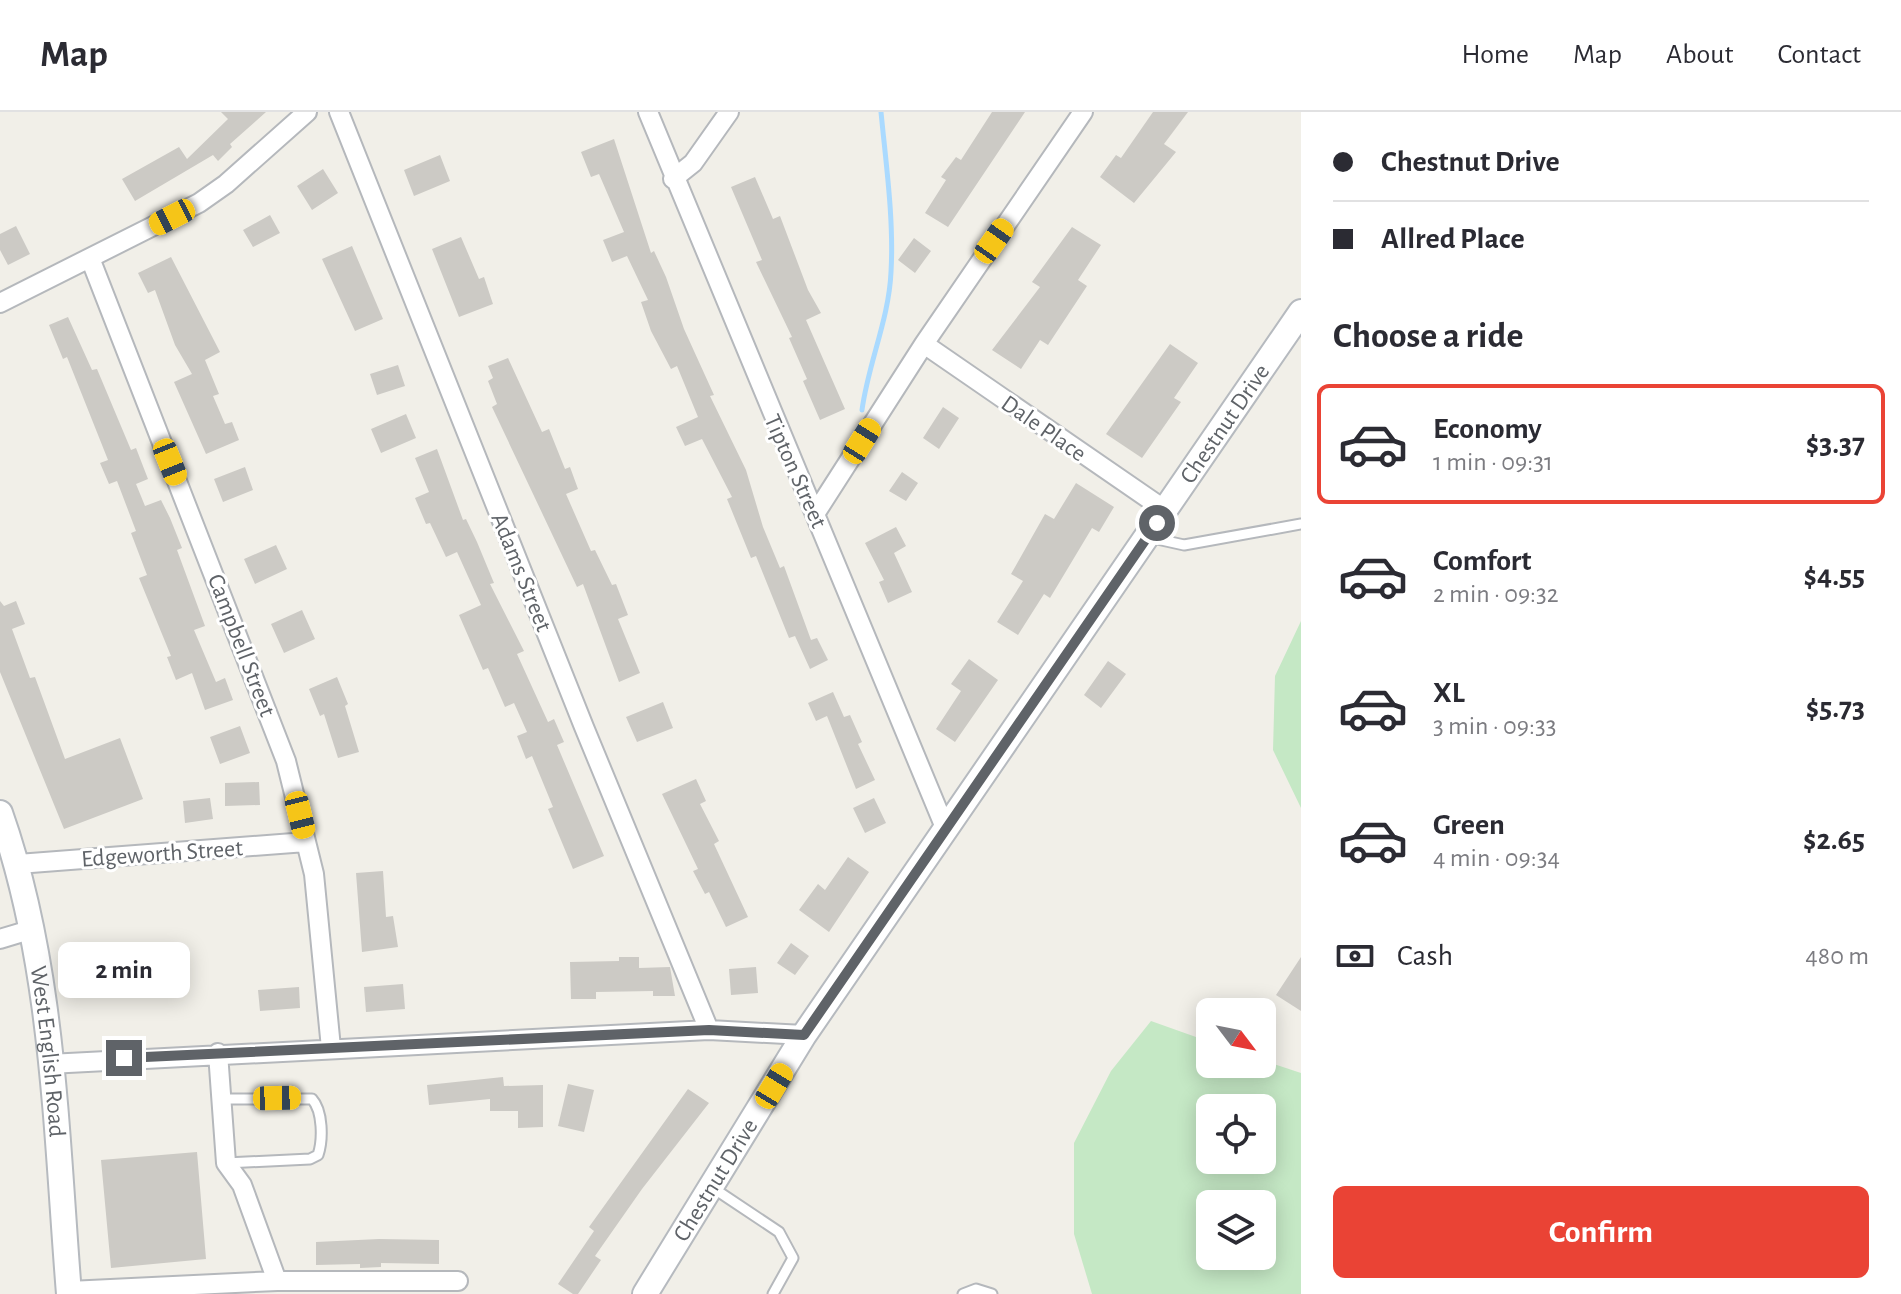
<!DOCTYPE html>
<meta charset="utf-8">
<style>
:root{--surface:#fff;--page:#f2f2f3;--text:#2b2b33;--muted:#7c7c81;--line:#e1e1e2;--accent:#ea4335}
body{margin:0;font-family:"Alegreya Sans",sans-serif;background:var(--page);color:var(--text);height:100vh;display:flex;flex-direction:column;font-size:30px;white-space:nowrap}
*{box-sizing:border-box;margin:0}
p{font-size:26px;color:var(--muted)}
.icon{flex:none;width:44px;height:44px;fill:none;stroke:currentColor;stroke-width:2;stroke-linecap:round;stroke-linejoin:round}
.map{position:relative;flex:1;overflow:hidden}
.drawer{display:flex;flex-direction:column;background:var(--surface);width:600px}
.drawer>*{flex:none}
.banner{display:grid;align-content:center;height:176px;padding:0 32px;background:var(--surface)}
.needle{width:52px;rotate:122deg}
.tools{position:absolute;left:1196px;top:886px;display:grid;gap:16px}
.tools a{display:grid;place-items:center;width:80px;height:80px;border-radius:12px;background:var(--surface);box-shadow:0 4px 20px #0003;font-size:40px}
.end{position:absolute;width:36px;height:36px;margin:-18px;border:10px solid #5f6368;background:#fff;box-shadow:0 0 0 4px #fff}
.from{border-radius:50%}
.bubble{position:absolute;height:56px;border-radius:12px;background:var(--surface);box-shadow:0 4px 20px #0003;font-size:26px;font-weight:600;line-height:56px;text-align:center}
.car{position:absolute;width:24px;height:48px;margin:-24px -12px;border-radius:10px;box-shadow:0 0 6px 2px #0007;background:linear-gradient(#f5c518 24%,#345 0 40%,#f5c518 0 76%,#345 0 86%,#f5c518 0)}
.banner b{display:flex;align-items:center;gap:28px;height:76px;font-size:30px}
.banner b+b{border-top:2px solid var(--line)}
.banner i{width:20px;height:20px;background:var(--text)}
ul{padding:0;list-style:none}
li{display:flex;align-items:center;gap:24px;height:120px;margin:0 16px 12px;padding:0 16px;border:4px solid transparent;border-radius:12px}
li div{flex:1}
li b{display:block;font-size:30px}
li em{font-style:normal;font-weight:600}
li.active{border-color:var(--accent)}
li>.icon{width:72px;height:72px;stroke-width:1.5}
h2{padding:0 32px;font-size:36px;line-height:96px}
.pay{display:flex;align-items:center;gap:20px;height:88px;padding:0 32px;font-size:30px}
.pay p{margin-inline-start:auto}
.primary-button{display:flex;gap:16px;margin-top:auto;padding:16px 32px}
.primary-button a{flex:1;height:92px;border-radius:12px;background:var(--accent);color:#fff;font-size:32px;font-weight:600;line-height:92px;text-align:center}
header{display:flex;align-items:center;gap:48px;box-sizing:border-box;height:112px;padding:0 40px;background:var(--surface);border-bottom:2px solid var(--line)}
header strong{font-size:38px}
nav{display:flex;gap:44px;margin-inline-start:auto;font-size:28px}
main{display:flex;flex:1;min-height:0}
.map>svg:first-child{display:block}
.green{fill:#c5e8c5;fill-rule:evenodd}
.lines{fill:none;stroke-linecap:round;stroke-linejoin:round}
.stream{stroke:#aadaff;stroke-width:5}
.building{fill:#cccac5}
.lane-casing{stroke:#b5b8bc;stroke-width:13}
.street-casing{stroke:#b5b8bc;stroke-width:22}
.secondary-casing{stroke:#b6babf;stroke-width:28}
.lane{stroke:#fff;stroke-width:9}
.street{stroke:#fff;stroke-width:18}
.secondary{stroke:#fff;stroke-width:24}
.route{stroke:#5f6368;stroke-width:10}
.labels{text-anchor:middle;stroke-width:6;stroke-linejoin:round;paint-order:stroke}
.street-label{font-size:24px;fill:#5f6368;stroke:#fff}
</style>
<header>
<strong>Map</strong>
<nav><a>Home</a><a>Map</a><a>About</a><a>Contact</a></nav>
</header>
<main>
<div class="map">
<svg width="1301" height="1182" viewBox="0 0 1301 1182">
<rect width="100%" height="100%" fill="#f1efe8"/>
<path class="green" d="M1301,509V696L1273,638L1275,564Z
M1151,909L1210,930V952H1262V948L1301,961V1182H1092L1074,1122V1031L1111,959ZM1210,996H1262V1048H1210ZM1210,1092H1262V1144H1210Z"/>
<g class="lines">
<path class="stream" d="M862,298C868,252 889,207 891,160C894,108 886,52 881,0"/>
</g>
<path class="building" d="M221,0H266L230,32L232,35L218,49L213,43L135,89L122,67L179,35L187,47L228,7Z
M992,0H1025L948,115L925,101L946,68L941,65L956,45L961,48Z
M1153,0H1188L1164,32L1176,40L1134,91L1100,65L1116,43L1121,46Z
M614,27L651,141L654,139L666,165L684,217L714,283L710,284L746,358L763,415L780,456L784,454L811,528L817,526L828,548L810,557L795,524L789,526L756,444L751,446L727,387L732,385L702,327L685,334L676,315L698,305L677,254L671,257L651,219L641,190L648,188L627,144L612,150L603,128L624,120L599,62L591,65L581,40Z
M440,43L450,69L414,84L404,58Z
M323,57L338,81L312,98L297,74Z
M755,65L773,107L780,104L808,178L821,201L806,208L845,297L820,308L803,269L807,267L789,226L792,225L756,150L762,148L731,75Z
M270,103L280,121L253,135L243,118Z
M16,114L30,142L8,153L0,138V122Z
M1072,115L1101,133L1078,168L1087,174L1048,233L1040,228L1021,257L992,238L1040,175L1032,170Z
M461,125L479,167L484,165L493,192L459,205L432,137Z
M914,126L931,139L915,161L898,148Z
M352,134L383,207L355,219L322,147Z
M171,145L220,240L205,248L219,282L213,284L225,312L232,310L239,328L206,342L174,270L192,262L175,233L155,178L148,181L138,161Z
M68,205L92,258L97,257L131,338L136,336L148,367L136,372L145,394L161,388L170,406L182,436L177,438L205,514L194,518L216,570L225,566L233,588L205,598L192,561L176,568L167,545L171,544L139,466L147,463L131,421L136,419L117,369L109,372L100,351L108,348L67,245L63,247L49,213Z
M1170,232L1198,251L1174,286L1181,290L1142,346L1106,322Z
M508,246L542,320L549,317L565,357L570,355L578,377L566,382L591,439L595,438L612,473L616,472L628,503L618,507L640,561L619,570L583,472L577,475L492,295L497,292L488,269L493,266L488,254Z
M398,253L405,274L377,283L370,262Z
M943,295L959,306L939,337L923,326Z
M406,302L416,326L381,341L371,317Z
M437,337L463,408L466,407L477,430L494,471L490,472L524,539L517,542L548,610L554,607L564,630L557,633L604,744L573,757L548,697L553,695L532,644L526,647L517,624L527,620L514,591L505,595L488,556L483,558L459,503L481,493L457,440L446,445L430,411L426,412L415,386L429,380L415,346Z
M245,355L253,378L223,390L214,367Z
M902,360L918,371L906,389L889,379Z
M1076,371L1114,395L1099,420L1092,416L1050,486L1044,482L1018,523L997,510L1023,469L1011,462L1045,402L1054,407Z
M896,415L906,434L894,441L912,480L888,491L879,470L884,468L865,431Z
M276,433L287,457L255,472L244,447Z
M0,489L4,494L16,489L25,512L12,517L30,566L35,565L65,647L120,626L143,687L64,717L0,560Z
M302,498L315,527L284,541L271,512Z
M969,547L998,568L955,630L936,617L961,579L951,572Z
M1108,549L1126,562L1101,596L1084,583Z
M337,565L348,592L345,594L359,640L338,646L324,602L320,604L309,577Z
M833,580L844,605L850,603L862,630L858,632L875,668L856,677L827,604L816,609L808,591Z
M663,590L673,616L637,630L626,605Z
M240,614L250,641L220,652L210,625Z
M696,667L706,689L700,692L719,729L714,732L748,805L726,815L709,780L705,782L693,759L698,757L662,682Z
M259,670L260,693L225,694V671Z
M210,686L213,707L185,711L183,689Z
M874,686L886,711L865,721L853,696Z
M848,745L869,760L829,820L799,798L818,772L825,778Z
M383,759L386,805L393,804L398,835L362,840L356,761Z
M791,831L809,844L795,863L777,851Z
M619,845H639V856L670,855L675,884H653V879L596,880V887H571L570,850L619,849Z
M1301,845V899L1276,883Z
M756,855L758,881L731,883L729,857Z
M403,872L405,897L366,900L364,875Z
M299,875L300,896L260,899L258,878Z
M503,965L504,974L543,973V1015L518,1016V999H490V987L429,993L427,973Z
M568,972L594,978L584,1020L558,1014Z
M688,977L709,991L642,1077L595,1144L601,1148L578,1182H573L558,1172L594,1119L589,1115Z
M197,1040L206,1147L111,1156L101,1048Z
M379,1127L439,1128V1152L381,1151V1155L360,1156V1152L316,1153V1130Z"/>
<g class="lines">
<defs>
<path id="lane" d="M1148,425L1184,433L1301,412
M219,987H312C323,999 323,1028 318,1043L310,1047L226,1051
M713,1076L779,1120L793,1146L773,1182
M963,1182L976,1177L992,1182"/>
<path id="street" d="M339,0L584,615L709,918
M648,0L946,718
M673,67L693,51L729,0
M90,146L286,649L314,762L331,936
M0,191L199,91L226,72L307,0
M924,232L1165,398
M815,402L924,232L1083,0
M18,752L306,730
M0,827L33,817
M218,941L226,1051L242,1073L277,1169
M49,952L709,918L804,923
M69,1179L277,1169H458"/>
<g id="secondary">
<path id="s1" d="M0,701C54,854 56,1022 69,1182"/>
<path id="s2" d="M645,1182L804,923L1301,200"/>
</g>
</defs>
<use href="#lane" class="lane-casing"/>
<use href="#street" class="street-casing"/>
<use href="#secondary" class="secondary-casing"/>
<use href="#lane" class="lane"/>
<use href="#street" class="street"/>
<use href="#secondary" class="secondary"/>
</g>
<g class="lines">
<path class="route" d="M124,946L709,918L804,923L1157,411"/>
</g>
<g class="labels">
<g class="street-label">
<text dy="8" stroke="none"><textPath href="#s2" startOffset="1046">Chestnut Drive</textPath></text>
<text transform="translate(1044 316) rotate(35)" y="8">Dale Place</text>
<text transform="translate(796 359) rotate(66)" y="8">Tipton Street</text>
<text transform="translate(522 460) rotate(68)" y="8">Adams Street</text>
<text transform="translate(242 533) rotate(69)" y="8">Campbell Street</text>
<text transform="translate(162 741) rotate(-4)" y="8">Edgeworth Street</text>
<text dy="8" stroke="none"><textPath href="#s1" startOffset="244">West English Road</textPath></text>
<text dy="8" stroke="none"><textPath href="#s2" startOffset="134">Chestnut Drive</textPath></text>
</g>
</g>
</svg>
<div class="tools">
<a><svg class="needle" viewBox="-14 -14 28 28"><path d="M0-13l5 13h-10z" fill="#e53935"/><path d="M0 13l5-13h-10z" fill="#7c7c81"/></svg></a>
<a><svg class="icon" aria-label="locate" viewBox="0 0 24 24"><circle cx="12" cy="12" r="6"/><path d="M12 2v4M12 18v4M2 12h4M18 12h4"/></svg></a>
<a><svg class="icon" aria-label="layers" viewBox="0 0 24 24"><path d="M12 4l9 5-9 5-9-5zM3 14l9 5 9-5"/></svg></a>
</div>
<i class="end from" style="left:1157px;top:411px"></i>
<i class="end" style="left:124px;top:946px"></i>
<div class="bubble" style="left:58px;top:830px;width:132px">2 min</div>
<i class="car" style="left:172px;top:105px;rotate:243deg"></i>
<i class="car" style="left:994px;top:129px;rotate:35deg"></i>
<i class="car" style="left:862px;top:329px;rotate:32deg"></i>
<i class="car" style="left:170px;top:350px;rotate:158deg"></i>
<i class="car" style="left:300px;top:703px;rotate:166deg"></i>
<i class="car" style="left:774px;top:974px;rotate:31deg"></i>
<i class="car" style="left:277px;top:986px;rotate:89deg"></i>
</div>
<section class="drawer">
<div class="banner">
<b><i class="from"></i>Chestnut Drive</b>
<b><i></i>Allred Place</b>
</div>
<h2>Choose a ride</h2>
<ul>
<li class="active"><svg class="icon" aria-label="car" viewBox="0 0 24 24"><path d="M5 17H2v-5l4-1 3-4h7l3 4 3 1v5h-3M9 17h6M6 11h13"/><circle cx="7" cy="17" r="2"/><circle cx="17" cy="17" r="2"/></svg><div><b>Economy</b><p>1 min · 09:31</p></div><em>$3.37</em></li>
<li><svg class="icon" aria-label="car" viewBox="0 0 24 24"><path d="M5 17H2v-5l4-1 3-4h7l3 4 3 1v5h-3M9 17h6M6 11h13"/><circle cx="7" cy="17" r="2"/><circle cx="17" cy="17" r="2"/></svg><div><b>Comfort</b><p>2 min · 09:32</p></div><em>$4.55</em></li>
<li><svg class="icon" aria-label="car" viewBox="0 0 24 24"><path d="M5 17H2v-5l4-1 3-4h7l3 4 3 1v5h-3M9 17h6M6 11h13"/><circle cx="7" cy="17" r="2"/><circle cx="17" cy="17" r="2"/></svg><div><b>XL</b><p>3 min · 09:33</p></div><em>$5.73</em></li>
<li><svg class="icon" aria-label="car" viewBox="0 0 24 24"><path d="M5 17H2v-5l4-1 3-4h7l3 4 3 1v5h-3M9 17h6M6 11h13"/><circle cx="7" cy="17" r="2"/><circle cx="17" cy="17" r="2"/></svg><div><b>Green</b><p>4 min · 09:34</p></div><em>$2.65</em></li>
</ul>
<div class="pay"><svg class="icon" aria-label="cash" viewBox="0 0 24 24"><path d="M3 7h18v10H3z"/><circle cx="12" cy="12" r="2"/></svg>Cash<p>480 m</p></div>
<div class="primary-button"><a>Confirm</a></div>
</section>
</main>
